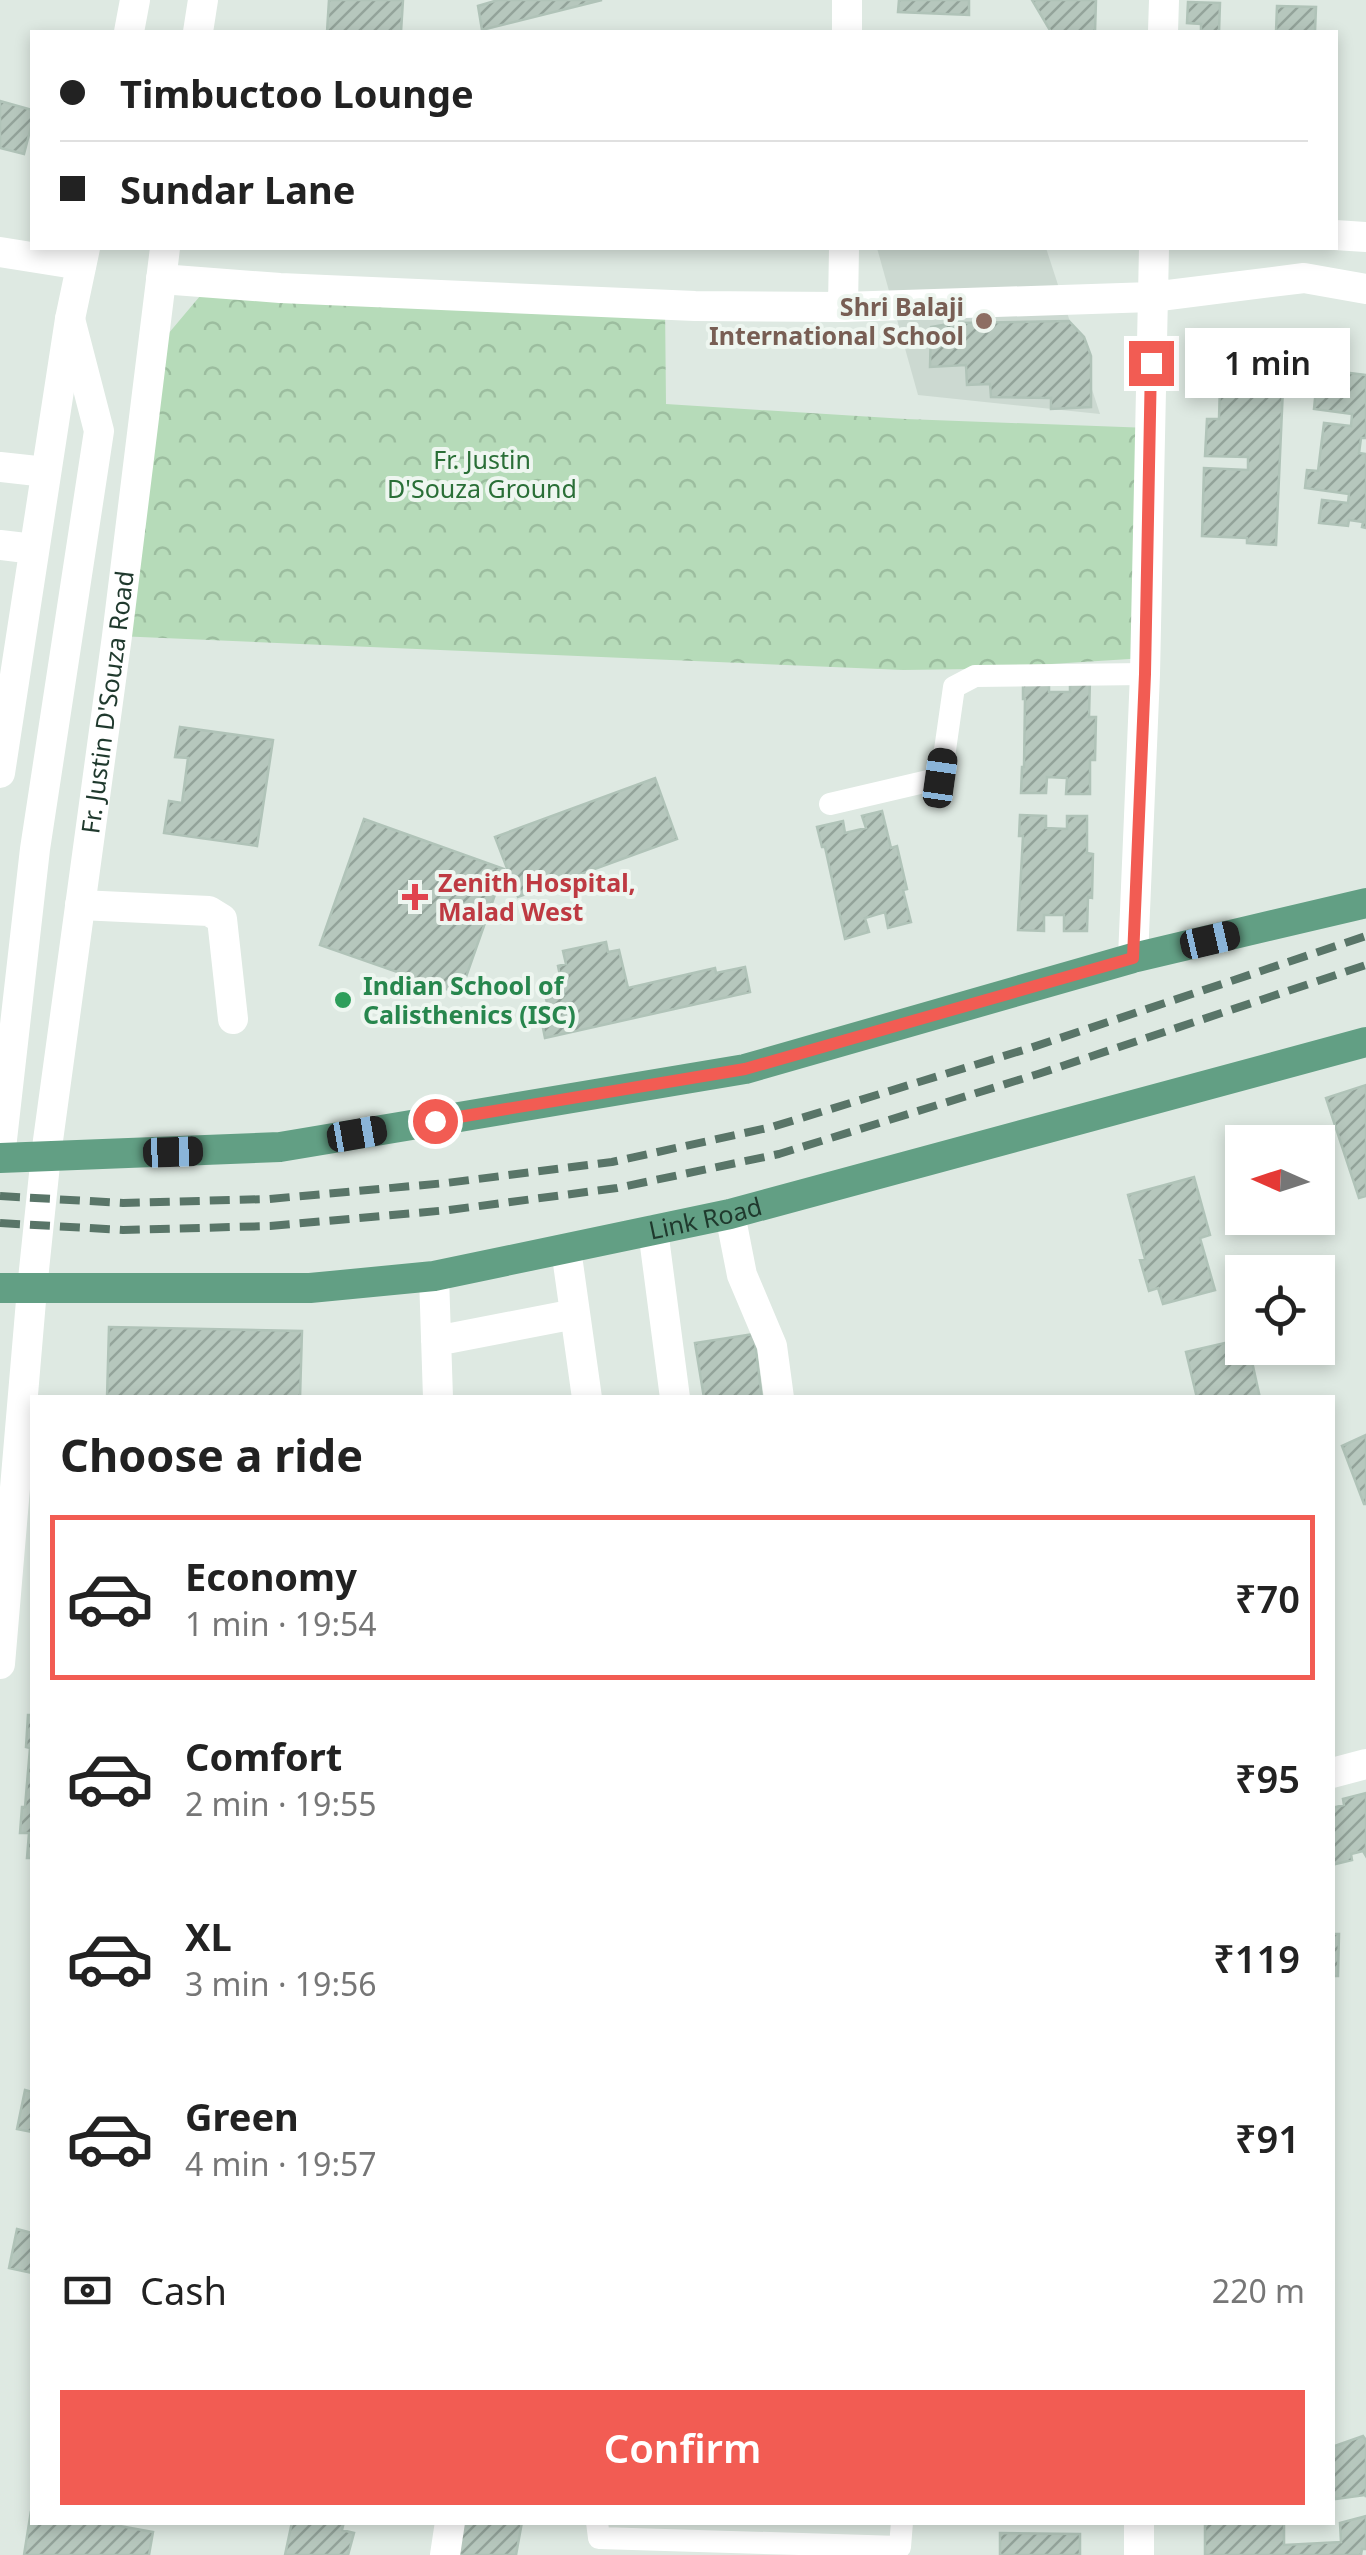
<!DOCTYPE html>
<meta charset="utf-8">
<style>
:root{--surface:#fff;--page:#f2f2f2;--text:#222;--muted:#767676;--line:#e0e0e0;--accent:#f25c53}
body{margin:0;font-family:"Noto Sans",sans-serif;background:var(--page);color:var(--text);height:100vh;display:flex;flex-direction:column;font-size:38px;white-space:nowrap}
*{box-sizing:border-box;margin:0}
p{font-size:32px;color:var(--muted)}
.icon{flex:none;width:55px;height:55px;fill:none;stroke:currentColor;stroke-width:2;stroke-linecap:round;stroke-linejoin:round}
.map{position:relative;flex:1;overflow:hidden}
.sheet{position:absolute;left:30px;top:1395px;width:1305px;height:1130px;display:flex;flex-direction:column;background:var(--surface);border-radius:0px;box-shadow:0 5px 15px #0003}
.sheet>*{flex:none}
.hud{position:absolute;left:30px;top:30px;width:1308px;height:220px;border-radius:0px;box-shadow:0 5px 15px #0003;display:grid;align-content:center;height:220px;padding:0 30px;background:var(--surface)}
.needle{width:65px;rotate:273deg}
.buttons{position:absolute;left:1225px;top:1125px;display:grid;gap:20px}
.buttons a{display:grid;place-items:center;width:110px;height:110px;border-radius:0px;background:var(--surface);box-shadow:0 5px 15px #0003;font-size:50px}
.end{position:absolute;width:45px;height:45px;margin:-22px;border:12px solid #f25c53;background:#fff;box-shadow:0 0 0 5px #fff}
.from{border-radius:50%}
.bubble{position:absolute;height:70px;border-radius:0px;background:var(--surface);box-shadow:0 5px 15px #0003;font-size:32px;font-weight:600;line-height:70px;text-align:center}
.car{position:absolute;width:30px;height:60px;margin:-30px -15px;border-radius:12px;box-shadow:0 0 8px 2px #0007;background:linear-gradient(#222 24%,#8ab4d8 0 40%,#222 0 76%,#8ab4d8 0 86%,#222 0)}
.hud b{display:flex;align-items:center;gap:35px;height:95px;font-size:38px}
.hud b+b{border-top:2px solid var(--line)}
.hud i{width:25px;height:25px;background:var(--text)}
ul{padding:0;list-style:none}
li{display:flex;align-items:center;gap:30px;height:165px;margin:0 20px 15px;padding:0 10px;border:5px solid transparent;border-radius:0px}
li div{flex:1}
li b{display:block;font-size:38px}
li em{font-style:normal;font-weight:600}
li.on{border-color:var(--accent)}
li>.icon{width:90px;height:90px;stroke-width:1.5}
h2{padding:0 30px;font-size:45px;line-height:120px}
.pay{display:flex;align-items:center;gap:25px;height:110px;padding:0 30px;font-size:38px}
.pay p{margin-inline-start:auto}
.cta{display:flex;gap:20px;margin-top:auto;padding:20px 30px}
.cta a{flex:1;height:115px;border-radius:0px;background:var(--accent);color:#fff;font-size:40px;font-weight:600;line-height:115px;text-align:center}
.map>svg:first-child{display:block}
.built{fill:#ccd9d1}
.forest{fill:url(#forest-crowns)}
.building{fill:url(#building-hatch);stroke:#b0c3b8;stroke-width:2.5}
.lines{fill:none;stroke-linecap:round;stroke-linejoin:round}
.service{stroke:#fff;stroke-width:22}
.minor{stroke:#fff;stroke-width:30}
.secondary{stroke:#fff;stroke-width:30}
.primary{stroke:#629f84;stroke-width:30}
.rail{stroke:#597568;stroke-width:8;stroke-dasharray:20 10;stroke-linecap:butt}
.route{stroke:#f25c53;stroke-width:12}
.education-dot{fill:#8d6e63;stroke:#eef6f0;stroke-width:4}
.health-dot{fill:#e0444e;stroke:#eef6f0;stroke-width:4}
.leisure-dot{fill:#2e9e5b;stroke:#eef6f0;stroke-width:4}
.labels{text-anchor:middle;stroke-width:8;stroke-linejoin:round;paint-order:stroke}
.education-label{font-size:25px;font-weight:bold;fill:#785e54;stroke:#eef6f0;text-anchor:end}
.park-label{font-size:25px;fill:#2a6f37;stroke:#eef6f0}
.street-label{font-size:25px;fill:#1f392d;stroke:#eef6f0}
.health-label{font-size:25px;font-weight:bold;fill:#be3a42;stroke:#eef6f0;text-anchor:start}
.leisure-label{font-size:25px;font-weight:bold;fill:#27864d;stroke:#eef6f0;text-anchor:start}
</style>
<div class="map">
<svg width="1366" height="2555" viewBox="0 0 1366 2555">
<defs>
<pattern id="forest-crowns" width="20" height="18" patternUnits="userSpaceOnUse" patternTransform="scale(2.5)"><rect width="20" height="18" fill="#b6dbb9"/><path d="M2 6a3 3 0 1 1 6 0M12 15a3 3 0 1 1 6 0" fill="none" stroke="#9cbd9f"/></pattern>
<pattern id="building-hatch" width="6" height="6" patternUnits="userSpaceOnUse" patternTransform="scale(2.5)"><rect width="6" height="6" fill="#b6c7bd"/><path d="M-1 1l2-2M0 6l6-6M5 7l2-2" fill="none" stroke="#93a39a"/></pattern>
</defs>
<rect width="100%" height="100%" fill="#dee9e2"/>
<path class="built" d="M877,248H1046L1100,414L918,395Z"/>
<path class="forest" d="M211,283L665,304L666,404L906,419L1150,428L1145,658L974,669L903,670L117,636L152,353Z"/>
<path class="building" d="M329,0H403L401,32H327Z
M498,0H602L482,30L478,6Z
M899,0H969V15L898,12Z
M1032,0H1096L1095,32H1051Z
M1188,2L1220,3L1219,32H1201V24L1187,23Z
M1277,6L1316,7L1315,32H1276Z
M0,101L32,110V123L24,154L0,148Z
M1069,321L1084,337L1091,356V407L1051,409V398L991,397L990,384L967,385L966,365L930,367L931,327L954,323Z
M1318,369L1366,375V438H1361L1359,453L1366,454V528L1362,527L1363,522L1349,520L1348,526L1319,523L1322,500L1348,503L1349,494L1305,488L1307,470L1318,471L1324,423L1351,426L1352,414L1314,409Z
M1220,385L1283,388L1276,545L1247,543V538L1202,536L1204,468L1248,470V457L1205,456L1207,419H1219Z
M1023,678H1049V692H1070V679H1090L1089,717H1096L1095,760H1090V794H1066L1067,778L1047,777L1046,793H1021L1022,767H1024L1025,699H1023Z
M180,727L273,740L257,846L164,833L169,801L182,803L188,758L175,757Z
M655,778L677,839L518,897L495,837Z
M882,811L891,848L897,846L907,889L903,890L911,922L888,928L885,912L865,918L869,932L845,939L825,847H822L817,827L843,821L845,833L866,828L862,816Z
M1020,815L1046,816V828L1067,829V816H1087V853L1093,854L1092,898L1088,897L1087,931H1064V915H1044V931L1018,930L1023,836H1019Z
M364,819L504,869L460,994L320,945Z
M606,942L608,952L619,950L628,988L715,968L716,973L745,967L750,992L545,1038L540,1013L549,1010L546,999L564,995L558,966L566,964L563,951Z
M1366,1085V1196L1359,1198L1326,1098Z
M1194,1177L1210,1235L1200,1238L1215,1290L1163,1304L1158,1288L1149,1291L1140,1260L1145,1259L1128,1195Z
M109,1327L302,1331L300,1398H107Z
M754,1334L762,1398H704L695,1343Z
M1242,1339V1348H1249L1260,1398H1197L1186,1352Z
M1366,1435V1504H1364L1342,1446Z
M28,1715H32V1858H27L29,1833H20L22,1807H25L30,1748L26,1747Z
M1366,1793V1856L1363,1851L1351,1854L1352,1860L1332,1865V1808L1344,1805L1343,1799Z
M1332,1934H1339L1338,1976H1332Z
M25,2090L32,2092V2132L17,2129Z
M17,2229L32,2233V2273L9,2268Z
M1363,2436L1366,2440V2497L1365,2495L1335,2499L1332,2489V2447Z
M31,2511L32,2522H98L153,2532L149,2555H24Z
M1366,2516V2549H1362L1361,2555H1205V2522H1284V2545L1341,2542L1340,2523Z
M292,2522H344L342,2530L354,2533L348,2555H285Z
M461,2522H522L516,2555H454Z
M1000,2533L1080,2534V2555H1000Z"/>
<g class="lines">
<path class="service" d="M830,804L941,778L954,687L975,676L1145,674
M597,2522L599,2538L900,2547L902,2522"/>
<path class="minor" d="M847,32V0
M1163,32L1164,0
M1335,235L1366,237
M0,252L81,265
M161,279L280,288L695,306L843,307L1152,297L1304,278L1366,289
M843,307L844,248
M0,467L46,472
M0,545L34,549
M80,905L209,911L222,919L233,1019
M1133,958L1145,674L1154,248
M730,1214L742,1275L772,1346L779,1398
M653,1230L675,1398
M566,1249L587,1398
M434,1276L438,1398
M436,1341L575,1314
M1332,1773L1366,1764
M445,2555L450,2522
M1139,2555V2522"/>
<g class="secondary">
<path d="M129,32L135,0"/>
<path d="M198,32L203,0"/>
<path d="M0,773L70,319L85,248"/>
<path d="M0,1157L35,849L99,431L70,319"/>
<path id="s1" d="M0,1664L32,1289L46,1155L117,636L165,248"/>
</g>
<g class="primary">
<path d="M0,1158L280,1147L745,1069L1133,958L1366,903"/>
<path id="s2" d="M0,1288H310L434,1276L730,1214L1366,1042"/>
</g>
<path class="rail" d="M0,1196L123,1203L269,1199L446,1183L612,1162L772,1127L1030,1048L1366,936
M0,1223L123,1230L270,1226L449,1210L617,1188L779,1154L1038,1074L1366,965"/>
</g>
<g class="lines">
<path class="route" d="M435,1121L745,1069L1133,958L1145,674L1151,363"/>
</g>
<circle class="education-dot" cx="984" cy="321" r="10"/>
<path class="health-dot" d="M410 882h10v10h10v10h-10v10h-10v-10h-10v-10h10z"/>
<circle class="leisure-dot" cx="343" cy="1000" r="10"/>
<g class="labels">
<g class="education-label">
<text x="964" y="316">Shri Balaji<tspan x="964" dy="29">International School</tspan></text>
</g>
<g class="park-label">
<text x="482" y="469">Fr. Justin<tspan x="482" dy="29">D'Souza Ground</tspan></text>
</g>
<g class="street-label">
<text dy="9" stroke="none"><textPath href="#s1" startOffset="968">Fr. Justin D'Souza Road</textPath></text>
<text dy="9" stroke="none"><textPath href="#s2" startOffset="712">Link Road</textPath></text>
</g>
<g class="health-label">
<text x="438" y="892">Zenith Hospital,<tspan x="438" dy="29">Malad West</tspan></text>
</g>
<g class="leisure-label">
<text x="363" y="995">Indian School of<tspan x="363" dy="29">Calisthenics (ISC)</tspan></text>
</g>
</g>
</svg>
<div class="buttons">
<a><svg class="needle" viewBox="-14 -14 28 28"><path d="M0-13l5 13h-10z" fill="#e53935"/><path d="M0 13l5-13h-10z" fill="#767676"/></svg></a>
<a><svg class="icon" aria-label="locate" viewBox="0 0 24 24"><circle cx="12" cy="12" r="6"/><path d="M12 2v4M12 18v4M2 12h4M18 12h4"/></svg></a>
</div>
<i class="end from" style="left:435px;top:1121px"></i>
<i class="end" style="left:1151px;top:363px"></i>
<div class="bubble" style="left:1185px;top:328px;width:165px">1 min</div>
<i class="car" style="left:940px;top:778px;rotate:8deg"></i>
<i class="car" style="left:1210px;top:940px;rotate:77deg"></i>
<i class="car" style="left:357px;top:1134px;rotate:80deg"></i>
<i class="car" style="left:173px;top:1152px;rotate:88deg"></i>
<div class="hud">
<b><i class="from"></i>Timbuctoo Lounge</b>
<b><i></i>Sundar Lane</b>
</div>
<section class="sheet">
<h2>Choose a ride</h2>
<ul>
<li class="on"><svg class="icon" aria-label="car" viewBox="0 0 24 24"><path d="M5 17H2v-5l4-1 3-4h7l3 4 3 1v5h-3M9 17h6M6 11h13"/><circle cx="7" cy="17" r="2"/><circle cx="17" cy="17" r="2"/></svg><div><b>Economy</b><p>1 min · 19:54</p></div><em>₹70</em></li>
<li><svg class="icon" aria-label="car" viewBox="0 0 24 24"><path d="M5 17H2v-5l4-1 3-4h7l3 4 3 1v5h-3M9 17h6M6 11h13"/><circle cx="7" cy="17" r="2"/><circle cx="17" cy="17" r="2"/></svg><div><b>Comfort</b><p>2 min · 19:55</p></div><em>₹95</em></li>
<li><svg class="icon" aria-label="car" viewBox="0 0 24 24"><path d="M5 17H2v-5l4-1 3-4h7l3 4 3 1v5h-3M9 17h6M6 11h13"/><circle cx="7" cy="17" r="2"/><circle cx="17" cy="17" r="2"/></svg><div><b>XL</b><p>3 min · 19:56</p></div><em>₹119</em></li>
<li><svg class="icon" aria-label="car" viewBox="0 0 24 24"><path d="M5 17H2v-5l4-1 3-4h7l3 4 3 1v5h-3M9 17h6M6 11h13"/><circle cx="7" cy="17" r="2"/><circle cx="17" cy="17" r="2"/></svg><div><b>Green</b><p>4 min · 19:57</p></div><em>₹91</em></li>
</ul>
<div class="pay"><svg class="icon" aria-label="cash" viewBox="0 0 24 24"><path d="M3 7h18v10H3z"/><circle cx="12" cy="12" r="2"/></svg>Cash<p>220 m</p></div>
<div class="cta"><a>Confirm</a></div>
</section>
</div>
